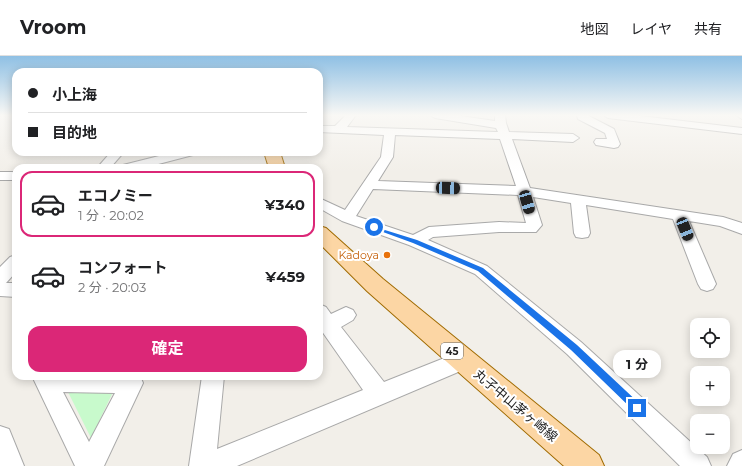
<!DOCTYPE html>
<html lang="ja">
<meta charset="utf-8">
<style>
:root{--surface:#fff;--page:#f6f6f6;--text:#202124;--muted:#757577;--line:#e0e0e0;--accent:#db2777}
body{margin:0;font-family:Montserrat,"Noto Sans JP",sans-serif;background:var(--page);color:var(--text);height:100vh;display:flex;flex-direction:column;font-size:15px;white-space:nowrap}
*{box-sizing:border-box;margin:0}
p{font-size:13px;color:var(--muted)}
.icon{flex:none;width:22px;height:22px;fill:none;stroke:currentColor;stroke-width:2;stroke-linecap:round;stroke-linejoin:round}
.map{position:relative;flex:1;overflow:hidden}
.drawer{position:absolute;left:12px;top:108px;width:311px;height:216px;display:flex;flex-direction:column;background:var(--surface);border-radius:12px;box-shadow:0 2px 10px #0003}
.drawer>*{flex:none}
.guide{position:absolute;left:12px;top:12px;width:311px;height:88px;border-radius:12px;box-shadow:0 2px 10px #0003;display:grid;align-content:center;height:88px;padding:0 16px;background:var(--surface)}
.fabs{position:absolute;left:690px;top:262px;display:grid;gap:8px}
.fabs a{display:grid;place-items:center;width:40px;height:40px;border-radius:8px;background:var(--surface);box-shadow:0 2px 10px #0003;font-size:20px}
.end{position:absolute;width:18px;height:18px;margin:-9px;border:5px solid #1a73e8;background:#fff;box-shadow:0 0 0 2px #fff}
.from{border-radius:50%}
.bubble{position:absolute;height:28px;border-radius:12px;background:var(--surface);box-shadow:0 2px 10px #0003;font-size:13px;font-weight:700;line-height:28px;text-align:center}
.car{position:absolute;width:12px;height:24px;margin:-12px -6px;border-radius:5px;box-shadow:0 0 3px 1px #0007;background:linear-gradient(#222 24%,#8ab4d8 0 40%,#222 0 76%,#8ab4d8 0 86%,#222 0)}
.guide b{display:flex;align-items:center;gap:14px;height:38px;font-size:15px}
.guide b+b{border-top:1px solid var(--line)}
.guide i{width:10px;height:10px;background:var(--text)}
ul{padding:7px 0 0;list-style:none}
li{display:flex;align-items:center;gap:12px;height:66px;margin:0 8px 6px;padding:0 8px;border:2px solid transparent;border-radius:12px}
li div{flex:1}
li b{display:block;font-size:15px}
li em{font-style:normal;font-weight:700}
li.current{border-color:var(--accent)}
li>.icon{width:36px;height:36px;stroke-width:1.5}
.cta{display:flex;gap:8px;margin-top:auto;padding:8px 16px}
.cta a{flex:1;height:46px;border-radius:12px;background:var(--accent);color:#fff;font-size:16px;font-weight:700;line-height:46px;text-align:center}
header{display:flex;align-items:center;gap:24px;box-sizing:border-box;height:56px;padding:0 20px;background:var(--surface);border-bottom:1px solid var(--line)}
header strong{font-size:19px}
nav{display:flex;gap:22px;margin-inline-start:auto;font-size:14px}
.map>svg:first-child{display:block}
.park{fill:#c8facc}
.lines{fill:none;stroke-linecap:round;stroke-linejoin:round}
.minor-casing{stroke:#a9a9a9;stroke-width:2}
.major-casing{stroke:#a06b00;stroke-width:2}
.minor{fill:#fff;fill-rule:evenodd}
.major{fill:#fcd6a4;fill-rule:evenodd}
.route{fill:#1a73e8}
.food-dot{fill:#e8710a;stroke:#fff;stroke-width:1.5}
.labels{text-anchor:middle;stroke-width:4;stroke-linejoin:round;paint-order:stroke}
.shield{fill:#fff;stroke:#646464;stroke-width:1}
.shield-label{font-size:10px;font-weight:bold;fill:#222}
.food-label{font-size:11px;fill:#c56008;stroke:#fff;text-anchor:end}
.near-street-label{font-size:13px;fill:#222;stroke:#fff}
</style>
<header>
<strong>Vroom</strong>
<nav><a>地図</a><a>レイヤ</a><a>共有</a></nav>
</header>
<div class="map">
<svg width="742" height="410" viewBox="0 0 742 410">
<rect width="100%" height="100%" fill="#f2efe9"/>
<path class="park" d="M67,334L113,336L91,382Z"/>
<g class="lines">
<defs>
<path id="minor" d="M346,59H356L347,71L498,76L496,72L435,62L430,59H454L495,65V59H505L506,67L509,76L573,78L579,82L573,86L512,83L530,132L723,161L742,167V178L720,170L689,165L716,228L713,233L707,235L701,233L698,228L673,163L586,149L590,177L588,181L582,182L576,181L574,177L571,147L533,141L542,169L536,176H499L433,181L428,184L487,210L581,286L707,401L711,410H680L567,298L475,218L409,189L342,165L319,152V142L345,154L381,101L384,79L319,76V70H335ZM395,79L500,83L516,130L378,125L393,101ZM373,133L518,139L526,167L499,166L429,171L413,179L356,160Z
M577,59H587L614,73L620,88L618,91L614,92L596,89L594,86L596,83H607L605,77L578,63Z
M603,59H632L742,72V78L608,62Z
M736,59H742V63Z
M111,96H124L110,112H97Z
M175,96H195L193,99L143,112H122L123,109Z
M0,116H16V124H0Z
M16,199V216L6,227H16V241L0,240V211L10,201Z
M319,248L326,251L331,258L346,251L353,254L356,259L353,264L341,271L384,326L462,295L470,297L473,304L470,311L237,410H189L202,320H224L217,393L363,334L319,271Z
M32,320H140L143,327L104,410H75ZM63,336L115,337L89,386Z
M0,370L9,373L24,410H0Z
M742,394V410H727L733,398Z"/>
<path id="major" d="M264,96H280L285,112H269Z
M319,170L326,172L383,223L599,399L604,410H564L367,235L319,187Z"/>
</defs>
<use href="#minor" class="minor-casing"/>
<use href="#major" class="major-casing"/>
<use href="#minor" class="minor"/>
<use href="#major" class="major"/>
</g>
<linearGradient id="sky" x2="0" y2="1"><stop stop-color="#8fc0e4"/><stop offset="0.51" stop-color="#f9f8f5"/><stop offset="1" stop-color="#f9f8f5" stop-opacity="0"/></linearGradient>
<rect width="742" height="116" fill="url(#sky)"/>
<path class="route" d="M372,170L417,184L483,212L577,289L641,349V355H634L571,294L478,215L413,187L372,172Z"/>
<circle class="food-dot" cx="387" cy="199" r="4"/>
<g class="labels">
<rect class="shield" x="441" y="287" width="22" height="16" rx="3"/>
<g class="shield-label">
<text x="452" y="299">45</text>
</g>
<g class="food-label">
<text x="379" y="203">Kadoya</text>
</g>
<g class="near-street-label">
<text transform="translate(516 349) rotate(40)" y="5">丸子中山茅ヶ崎線</text>
</g>
</g>
</svg>
<div class="fabs">
<a><svg class="icon" aria-label="locate" viewBox="0 0 24 24"><circle cx="12" cy="12" r="6"/><path d="M12 2v4M12 18v4M2 12h4M18 12h4"/></svg></a>
<a>+</a>
<a>−</a>
</div>
<i class="end from" style="left:374px;top:171px"></i>
<i class="end" style="left:637px;top:352px"></i>
<div class="bubble" style="left:613px;top:294px;width:48px">1 分</div>
<i class="car" style="left:448px;top:132px;rotate:92deg"></i>
<i class="car" style="left:527px;top:146px;rotate:164deg"></i>
<i class="car" style="left:685px;top:173px;rotate:158deg"></i>
<div class="guide">
<b><i class="from"></i>小上海</b>
<b><i></i>目的地</b>
</div>
<section class="drawer">
<ul>
<li class="current"><svg class="icon" aria-label="car" viewBox="0 0 24 24"><path d="M5 17H2v-5l4-1 3-4h7l3 4 3 1v5h-3M9 17h6M6 11h13"/><circle cx="7" cy="17" r="2"/><circle cx="17" cy="17" r="2"/></svg><div><b>エコノミー</b><p>1 分 · 20:02</p></div><em>¥340</em></li>
<li><svg class="icon" aria-label="car" viewBox="0 0 24 24"><path d="M5 17H2v-5l4-1 3-4h7l3 4 3 1v5h-3M9 17h6M6 11h13"/><circle cx="7" cy="17" r="2"/><circle cx="17" cy="17" r="2"/></svg><div><b>コンフォート</b><p>2 分 · 20:03</p></div><em>¥459</em></li>
</ul>
<div class="cta"><a>確定</a></div>
</section>
</div>
